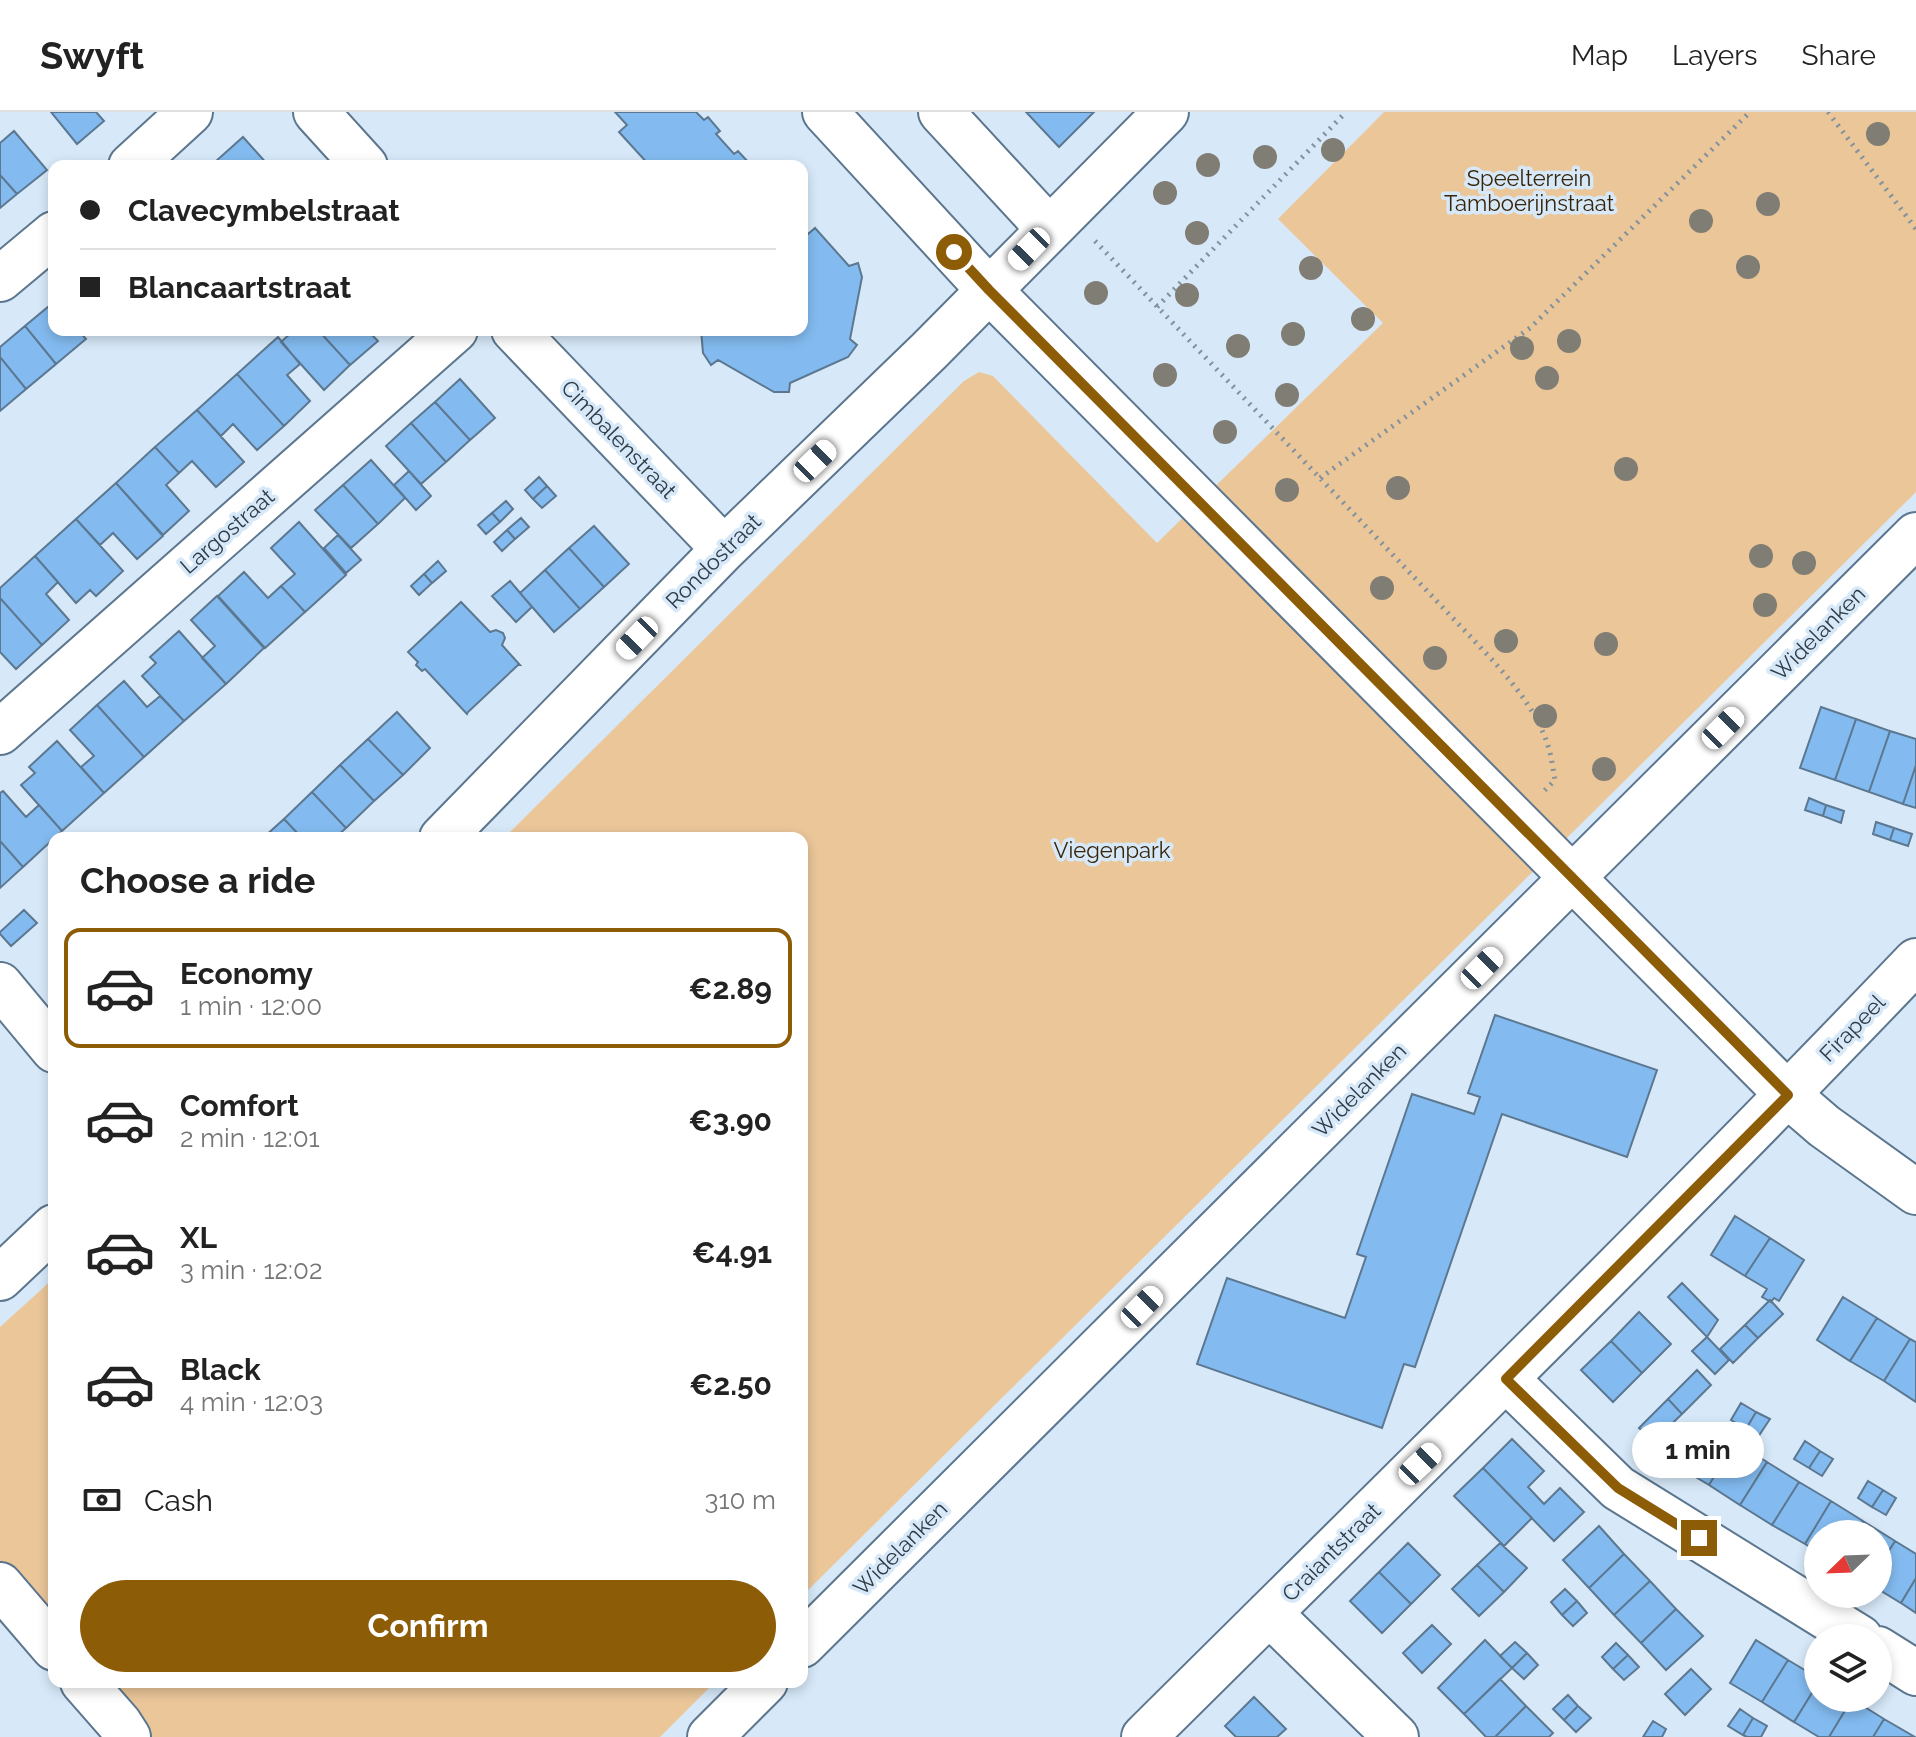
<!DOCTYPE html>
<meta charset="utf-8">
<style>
:root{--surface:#fff;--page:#f2f2f2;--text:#222;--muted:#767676;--line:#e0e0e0;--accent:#8d5c07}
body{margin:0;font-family:Raleway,sans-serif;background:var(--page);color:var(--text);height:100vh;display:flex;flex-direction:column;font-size:30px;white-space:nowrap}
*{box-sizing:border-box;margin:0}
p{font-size:26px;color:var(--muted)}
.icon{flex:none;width:44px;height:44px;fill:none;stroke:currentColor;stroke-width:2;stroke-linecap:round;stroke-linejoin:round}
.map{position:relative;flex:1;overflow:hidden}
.drawer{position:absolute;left:48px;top:720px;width:760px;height:856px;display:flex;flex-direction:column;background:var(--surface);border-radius:16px;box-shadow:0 4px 12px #0003}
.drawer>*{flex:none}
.top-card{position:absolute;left:48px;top:48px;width:760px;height:176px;border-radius:16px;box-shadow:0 4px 12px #0003;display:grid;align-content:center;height:176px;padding:0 32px;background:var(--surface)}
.needle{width:52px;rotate:247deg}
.buttons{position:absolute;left:1804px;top:1408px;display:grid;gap:16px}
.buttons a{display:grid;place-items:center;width:88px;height:88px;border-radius:50%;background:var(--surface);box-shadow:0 4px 12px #0003;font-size:40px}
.end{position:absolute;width:36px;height:36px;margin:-18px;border:10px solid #8d5c07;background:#fff;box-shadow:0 0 0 4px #fff}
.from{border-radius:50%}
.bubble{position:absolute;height:56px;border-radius:28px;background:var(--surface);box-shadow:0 4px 12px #0003;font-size:26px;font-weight:700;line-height:56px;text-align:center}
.car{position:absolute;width:24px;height:48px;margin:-24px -12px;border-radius:10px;box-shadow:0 0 6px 2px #0007;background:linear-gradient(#fff 24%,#345 0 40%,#fff 0 76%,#345 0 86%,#fff 0)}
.top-card b{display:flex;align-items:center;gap:28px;height:76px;font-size:30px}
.top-card b+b{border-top:2px solid var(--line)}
.top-card i{width:20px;height:20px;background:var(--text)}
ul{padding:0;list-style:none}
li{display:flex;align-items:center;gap:24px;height:120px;margin:0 16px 12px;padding:0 16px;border:4px solid transparent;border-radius:16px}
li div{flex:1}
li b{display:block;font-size:30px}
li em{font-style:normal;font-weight:700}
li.current{border-color:var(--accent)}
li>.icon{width:72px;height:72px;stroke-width:1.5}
h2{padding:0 32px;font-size:36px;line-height:96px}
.pay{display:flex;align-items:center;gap:20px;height:88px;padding:0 32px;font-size:30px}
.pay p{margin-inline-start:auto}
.cta{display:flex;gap:16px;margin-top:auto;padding:16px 32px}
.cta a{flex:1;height:92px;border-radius:48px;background:var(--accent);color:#fff;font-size:32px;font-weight:700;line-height:92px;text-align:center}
header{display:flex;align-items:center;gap:48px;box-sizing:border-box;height:112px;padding:0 40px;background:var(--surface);border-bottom:2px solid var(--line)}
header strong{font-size:38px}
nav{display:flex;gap:44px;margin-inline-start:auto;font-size:28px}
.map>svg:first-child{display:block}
.green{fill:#eac699}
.building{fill:#83bbf0;stroke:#5c7790;stroke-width:2}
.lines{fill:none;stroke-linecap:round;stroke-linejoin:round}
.minor-casing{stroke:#5b768e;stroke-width:48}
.tertiary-casing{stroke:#5b768e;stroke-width:48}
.path{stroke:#82919e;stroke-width:5;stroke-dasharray:2 6;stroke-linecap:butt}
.minor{stroke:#fff;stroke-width:44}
.tertiary{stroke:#fff;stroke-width:44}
.tree{fill:#807d75}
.route{stroke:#8d5c07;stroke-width:10}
.labels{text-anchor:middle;stroke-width:7;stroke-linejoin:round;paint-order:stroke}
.park-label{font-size:22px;fill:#382509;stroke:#d7e9f9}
.street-label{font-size:22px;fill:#2f3b46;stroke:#d7e9f9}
</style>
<header>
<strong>Swyft</strong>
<nav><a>Map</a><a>Layers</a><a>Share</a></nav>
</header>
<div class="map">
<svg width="1916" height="1625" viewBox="0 0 1916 1625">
<rect width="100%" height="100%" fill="#d7e9f9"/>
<path class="green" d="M1384,0H1916V380L802,1484V726H504L964,269L979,260L993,264L1157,431L1383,211L1278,107Z
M54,1166V1513L0,1450V1215Z
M103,1570H715L660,1625H146Z"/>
<path class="building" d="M51,0H96L104,9L77,32Z
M615,0H696L704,8L708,5L720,19L716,22L734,42L738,39L750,52L749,54H650L619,20L627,13Z
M1026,0H1094L1059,35Z
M14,19L47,58L17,82L0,63V31Z
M243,25L269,54H219L215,50Z
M0,63L17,82L0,96Z
M802,115L808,122L815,116L849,154L858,151L862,165L850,227L857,233L848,245L790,271L789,280H774L718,248L711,253L703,241L701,218H802Z
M54,190V218H78L86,227L56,252L25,214Z
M25,214L56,252L26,277L0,245V235Z
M294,218H318L350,253L324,278L281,230Z
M318,218H367L378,229L350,253Z
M278,225L300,252L287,263L310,289L284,314L237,262Z
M0,245L26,277L0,299Z
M237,262L284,314L257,338L233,312L221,324L197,298Z
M460,267L495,306L470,328L435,290Z
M435,290L470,328L446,350L411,311Z
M197,298L244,350L216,375L192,349L179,361L155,335Z
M411,311L446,350L421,372L386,334Z
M155,335L179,361L166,373L189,399L163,423L116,371Z
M371,348L405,386L378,412L343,373Z
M409,359L431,384L416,398L394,373Z
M539,365L547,374L533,387L525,378Z
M116,371L163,424L137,447L113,421L100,433L76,407Z
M343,373L378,412L351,436L315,398Z
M547,374L556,384L542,396L533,387Z
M506,389L513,397L500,410L492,401Z
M492,401L500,410L486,422L478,413Z
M521,406L529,415L515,427L507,418Z
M76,407L123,459L96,484L90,478L76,491L35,444Z
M299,410L346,463L305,500L281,474L295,462L271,436Z
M594,414L629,452L604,475L569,436Z
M507,418L515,427L502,439L494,430Z
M338,423L361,448L346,461L324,436Z
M569,436L604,475L580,497L545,458Z
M35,444L58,470L46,482L69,508L42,533L0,486V476Z
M438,449L446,459L432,471L424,462Z
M545,458L580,497L554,520L520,481Z
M244,460L268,486L281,474L305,500L265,536L218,484Z
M424,462L432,471L419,483L411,474Z
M510,469L532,495L516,510L492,484Z
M217,484L264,536L226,572L202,546L215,534L191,508Z
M0,486L42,533L16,557L0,540Z
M461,490L490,520L496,518L503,521L505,526L502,533L520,553H518L468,600L467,602L425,557L422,559L416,553L418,550L408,540Z
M179,519L226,572L184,609L142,564L156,551L150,545Z
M124,569L147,595L160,584L184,609L144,645L97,593Z
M97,593L144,645L104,681L81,655L94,644L70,618Z
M1821,595L1856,607L1835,668L1800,656Z
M397,600L430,636L403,663L368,627Z
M1856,607L1890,619L1869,680L1835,668Z
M1890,619L1916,627V653L1903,692L1869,680Z
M368,627L403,663L374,689L340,653Z
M57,629L104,681L62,719L21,673L35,661L29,655Z
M340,653L374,689L346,716L312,680Z
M1916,653V696L1903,692Z
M3,679L26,705L39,693L62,719L23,755L0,729V681Z
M312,680L346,716L335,726H302L284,707Z
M1809,686L1826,693L1823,704L1805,698Z
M1826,693L1844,699L1841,711L1823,704Z
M284,707L302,726H263Z
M1876,710L1894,716L1890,728L1873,722Z
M1894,716L1912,722L1908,734L1890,728Z
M0,729L23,755L0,776Z
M24,798L37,811L11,834L0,822V820Z
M1495,903L1657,958L1627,1045L1502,1002L1415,1255L1404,1252L1382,1316L1197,1252L1227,1166L1345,1206L1366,1145L1357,1142L1412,982L1474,1002L1480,985L1468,981Z
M1735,1104L1770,1126L1745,1164L1711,1143Z
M1770,1126L1804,1148L1779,1189L1774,1186L1771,1190L1762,1185L1767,1177L1745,1164Z
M1682,1171L1718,1208L1707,1225L1668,1185Z
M1843,1185L1877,1206L1850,1249L1817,1228Z
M1770,1188L1783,1202L1758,1226L1745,1213Z
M1639,1200L1671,1232L1642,1261L1611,1229Z
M1877,1206L1910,1227L1884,1269L1850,1249Z
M1745,1213L1758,1226L1733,1251L1720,1237Z
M1707,1225L1729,1248L1715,1262L1692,1239Z
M1910,1227L1916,1230V1290L1884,1269Z
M1611,1229L1642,1261L1613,1290L1581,1258Z
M1697,1258L1711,1273L1682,1302L1668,1287Z
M1668,1287L1682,1302L1653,1330L1639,1316Z
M1741,1291L1756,1300L1746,1317L1731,1308Z
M1756,1300L1770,1307L1758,1325L1746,1317Z
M1703,1311L1735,1330L1709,1373L1677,1354Z
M1512,1327L1544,1359L1528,1375L1544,1392L1560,1376L1584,1400L1554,1429L1483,1356Z
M1805,1329L1820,1339L1809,1356L1794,1347Z
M1735,1330L1767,1350L1740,1393L1709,1373Z
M1820,1339L1833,1347L1822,1364L1809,1356Z
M1767,1350L1799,1370L1772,1413L1740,1393Z
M1483,1356L1532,1406L1504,1434L1454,1384Z
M1868,1369L1883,1378L1872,1395L1858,1386Z
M1799,1370L1831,1389L1805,1432L1772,1413Z
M1883,1378L1896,1386L1886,1403L1872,1395Z
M1831,1389L1863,1409L1855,1422H1818V1440L1805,1432Z
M1863,1409L1895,1429L1878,1456V1422H1855Z
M1599,1414L1624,1442L1589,1476L1563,1448Z
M1895,1429L1916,1442V1466L1901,1491L1878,1477V1456Z
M1408,1431L1440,1463L1411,1492L1379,1460Z
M1500,1431L1527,1456L1504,1480L1477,1453Z
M1624,1442L1650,1469L1614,1503L1589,1476Z
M1477,1453L1504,1480L1479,1504L1452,1477Z
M1379,1460L1411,1492L1382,1521L1350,1489Z
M1916,1466V1501L1901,1491Z
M1650,1469L1676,1497L1641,1531L1614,1503Z
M1565,1477L1577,1489L1562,1503L1551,1490Z
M1577,1489L1587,1501L1573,1514L1562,1503Z
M1676,1497L1703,1524L1666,1558L1641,1531Z
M1432,1513L1451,1532L1422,1561L1403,1541Z
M1485,1528L1512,1556L1464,1602L1438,1576Z
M1756,1528L1788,1548L1762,1590L1730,1571Z
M1515,1530L1527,1541L1512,1556L1500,1544Z
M1616,1531L1628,1543L1613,1557L1602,1545Z
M1527,1541L1538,1553L1524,1567L1512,1556Z
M1628,1543L1639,1555L1624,1568L1613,1557Z
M1788,1548L1818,1566V1571L1794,1610L1762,1590Z
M1691,1557L1711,1577L1685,1603L1665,1582Z
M1500,1567L1526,1594L1495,1625H1486L1464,1602Z
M1818,1571V1586L1852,1587L1829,1625H1819L1794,1610Z
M1568,1583L1578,1594L1564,1608L1553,1597Z
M1254,1585L1286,1617L1277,1625H1236L1225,1614Z
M1852,1587L1884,1607L1873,1625H1829Z
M1526,1594L1553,1621L1549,1625H1495Z
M1578,1594L1591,1606L1576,1620L1564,1608Z
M1740,1597L1753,1606L1743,1623L1728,1614Z
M1753,1606L1767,1614L1761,1625H1747L1743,1623Z
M1884,1607L1915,1625H1873Z
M1653,1609L1666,1617L1662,1625H1643Z"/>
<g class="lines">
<defs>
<path id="minor" d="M316,0L365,54
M941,0L1049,117
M131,54L190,0
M0,167L54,122
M514,218L724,437
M0,620L455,218
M442,726L724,437L929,239L1166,0
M0,873L54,938
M0,1166L54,1115
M1506,1267L1618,1376L1860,1526
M0,1473L54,1536
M1269,1501L1396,1625
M802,1533L1916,423
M1878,1537L1916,1561
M83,1570L119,1611L128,1625
M710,1625L765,1570
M1144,1625C1403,1368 1664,1113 1916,849"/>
<path id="tertiary" d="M825,0L989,178L1788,983L1824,1014L1916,1080"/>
</defs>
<use href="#minor" class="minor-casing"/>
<use href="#tertiary" class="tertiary-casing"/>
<path class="path" d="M1828,0L1916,117
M1095,129L1466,520C1498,554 1536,592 1549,637C1552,647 1553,658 1555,668L1544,679
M1157,195L1346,0
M1320,366L1530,216L1750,0"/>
<use href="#minor" class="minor"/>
<use href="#tertiary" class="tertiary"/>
</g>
<g class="tree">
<circle cx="1878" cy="22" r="12"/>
<circle cx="1333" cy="38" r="12"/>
<circle cx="1265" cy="45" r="12"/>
<circle cx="1208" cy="53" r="12"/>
<circle cx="1165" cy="81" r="12"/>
<circle cx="1768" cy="92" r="12"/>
<circle cx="1701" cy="109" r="12"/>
<circle cx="1197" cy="121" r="12"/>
<circle cx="1748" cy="155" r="12"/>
<circle cx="1311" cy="156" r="12"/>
<circle cx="1096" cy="181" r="12"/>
<circle cx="1187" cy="183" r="12"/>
<circle cx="1363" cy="207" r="12"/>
<circle cx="1293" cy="222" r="12"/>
<circle cx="1569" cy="229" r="12"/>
<circle cx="1238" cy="234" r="12"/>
<circle cx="1522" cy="236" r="12"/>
<circle cx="1165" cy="263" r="12"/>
<circle cx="1547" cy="266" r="12"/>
<circle cx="1287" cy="283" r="12"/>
<circle cx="1225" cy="320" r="12"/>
<circle cx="1626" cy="357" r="12"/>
<circle cx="1398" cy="376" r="12"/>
<circle cx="1287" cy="378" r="12"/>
<circle cx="1761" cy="444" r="12"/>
<circle cx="1804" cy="451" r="12"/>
<circle cx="1382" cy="476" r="12"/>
<circle cx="1765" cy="493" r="12"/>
<circle cx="1506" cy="529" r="12"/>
<circle cx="1606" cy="532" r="12"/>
<circle cx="1435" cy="546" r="12"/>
<circle cx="1545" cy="604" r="12"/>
<circle cx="1604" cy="657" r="12"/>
</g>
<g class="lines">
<path class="route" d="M954,140L989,178L1788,983L1506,1267L1618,1376L1699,1426"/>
</g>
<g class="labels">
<g class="park-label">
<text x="1529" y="74">Speelterrein<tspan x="1529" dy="25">Tamboerijnstraat</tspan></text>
<text x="1112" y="746">Viegenpark</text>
</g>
<g class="street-label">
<text transform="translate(619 327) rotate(46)" y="8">Cimbalenstraat</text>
<text transform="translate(227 419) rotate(-41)" y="8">Largostraat</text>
<text transform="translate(713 449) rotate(-45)" y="8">Rondostraat</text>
<text transform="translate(1818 521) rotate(-45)" y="8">Widelanken</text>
<text transform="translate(1852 916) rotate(-46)" y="8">Firapeel</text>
<text transform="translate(1359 978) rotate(-45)" y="8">Widelanken</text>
<text transform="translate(900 1436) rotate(-45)" y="8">Widelanken</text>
<text transform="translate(1331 1440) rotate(-45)" y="8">Craiantstraat</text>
</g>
</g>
</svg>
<div class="buttons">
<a><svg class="needle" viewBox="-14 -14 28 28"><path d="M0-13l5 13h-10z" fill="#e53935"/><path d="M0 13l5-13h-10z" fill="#767676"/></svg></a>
<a><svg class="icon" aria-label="layers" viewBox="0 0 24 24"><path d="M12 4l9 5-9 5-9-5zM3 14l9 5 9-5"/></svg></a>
</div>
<i class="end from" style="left:954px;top:140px"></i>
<i class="end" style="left:1699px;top:1426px"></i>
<div class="bubble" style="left:1632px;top:1310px;width:132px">1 min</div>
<i class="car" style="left:1029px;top:137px;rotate:224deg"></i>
<i class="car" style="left:815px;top:349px;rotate:46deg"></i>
<i class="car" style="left:637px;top:526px;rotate:224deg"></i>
<i class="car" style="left:1723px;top:616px;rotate:45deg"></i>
<i class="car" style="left:1482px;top:856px;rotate:45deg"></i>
<i class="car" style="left:1142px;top:1195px;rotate:45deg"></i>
<i class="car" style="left:1420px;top:1352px;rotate:46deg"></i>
<div class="top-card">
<b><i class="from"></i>Clavecymbelstraat</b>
<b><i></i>Blancaartstraat</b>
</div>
<section class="drawer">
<h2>Choose a ride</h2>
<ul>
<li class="current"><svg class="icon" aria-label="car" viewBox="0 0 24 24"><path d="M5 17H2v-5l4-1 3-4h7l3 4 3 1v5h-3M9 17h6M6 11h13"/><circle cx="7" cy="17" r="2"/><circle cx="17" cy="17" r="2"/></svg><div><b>Economy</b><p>1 min · 12:00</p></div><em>€2.89</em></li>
<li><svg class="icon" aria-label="car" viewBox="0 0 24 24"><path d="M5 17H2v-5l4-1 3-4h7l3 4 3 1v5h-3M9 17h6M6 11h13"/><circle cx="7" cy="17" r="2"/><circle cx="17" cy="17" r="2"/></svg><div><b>Comfort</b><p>2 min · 12:01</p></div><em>€3.90</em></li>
<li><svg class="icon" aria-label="car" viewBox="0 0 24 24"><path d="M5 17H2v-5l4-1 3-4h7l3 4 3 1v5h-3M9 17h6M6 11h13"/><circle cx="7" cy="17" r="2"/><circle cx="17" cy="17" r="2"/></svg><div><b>XL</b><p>3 min · 12:02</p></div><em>€4.91</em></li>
<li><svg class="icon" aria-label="car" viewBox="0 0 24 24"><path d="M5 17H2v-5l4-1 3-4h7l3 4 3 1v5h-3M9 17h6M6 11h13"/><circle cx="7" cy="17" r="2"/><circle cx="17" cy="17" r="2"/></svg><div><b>Black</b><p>4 min · 12:03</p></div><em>€2.50</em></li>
</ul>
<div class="pay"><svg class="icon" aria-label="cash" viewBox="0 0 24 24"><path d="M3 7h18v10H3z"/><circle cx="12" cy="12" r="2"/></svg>Cash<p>310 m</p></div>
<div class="cta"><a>Confirm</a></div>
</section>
</div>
